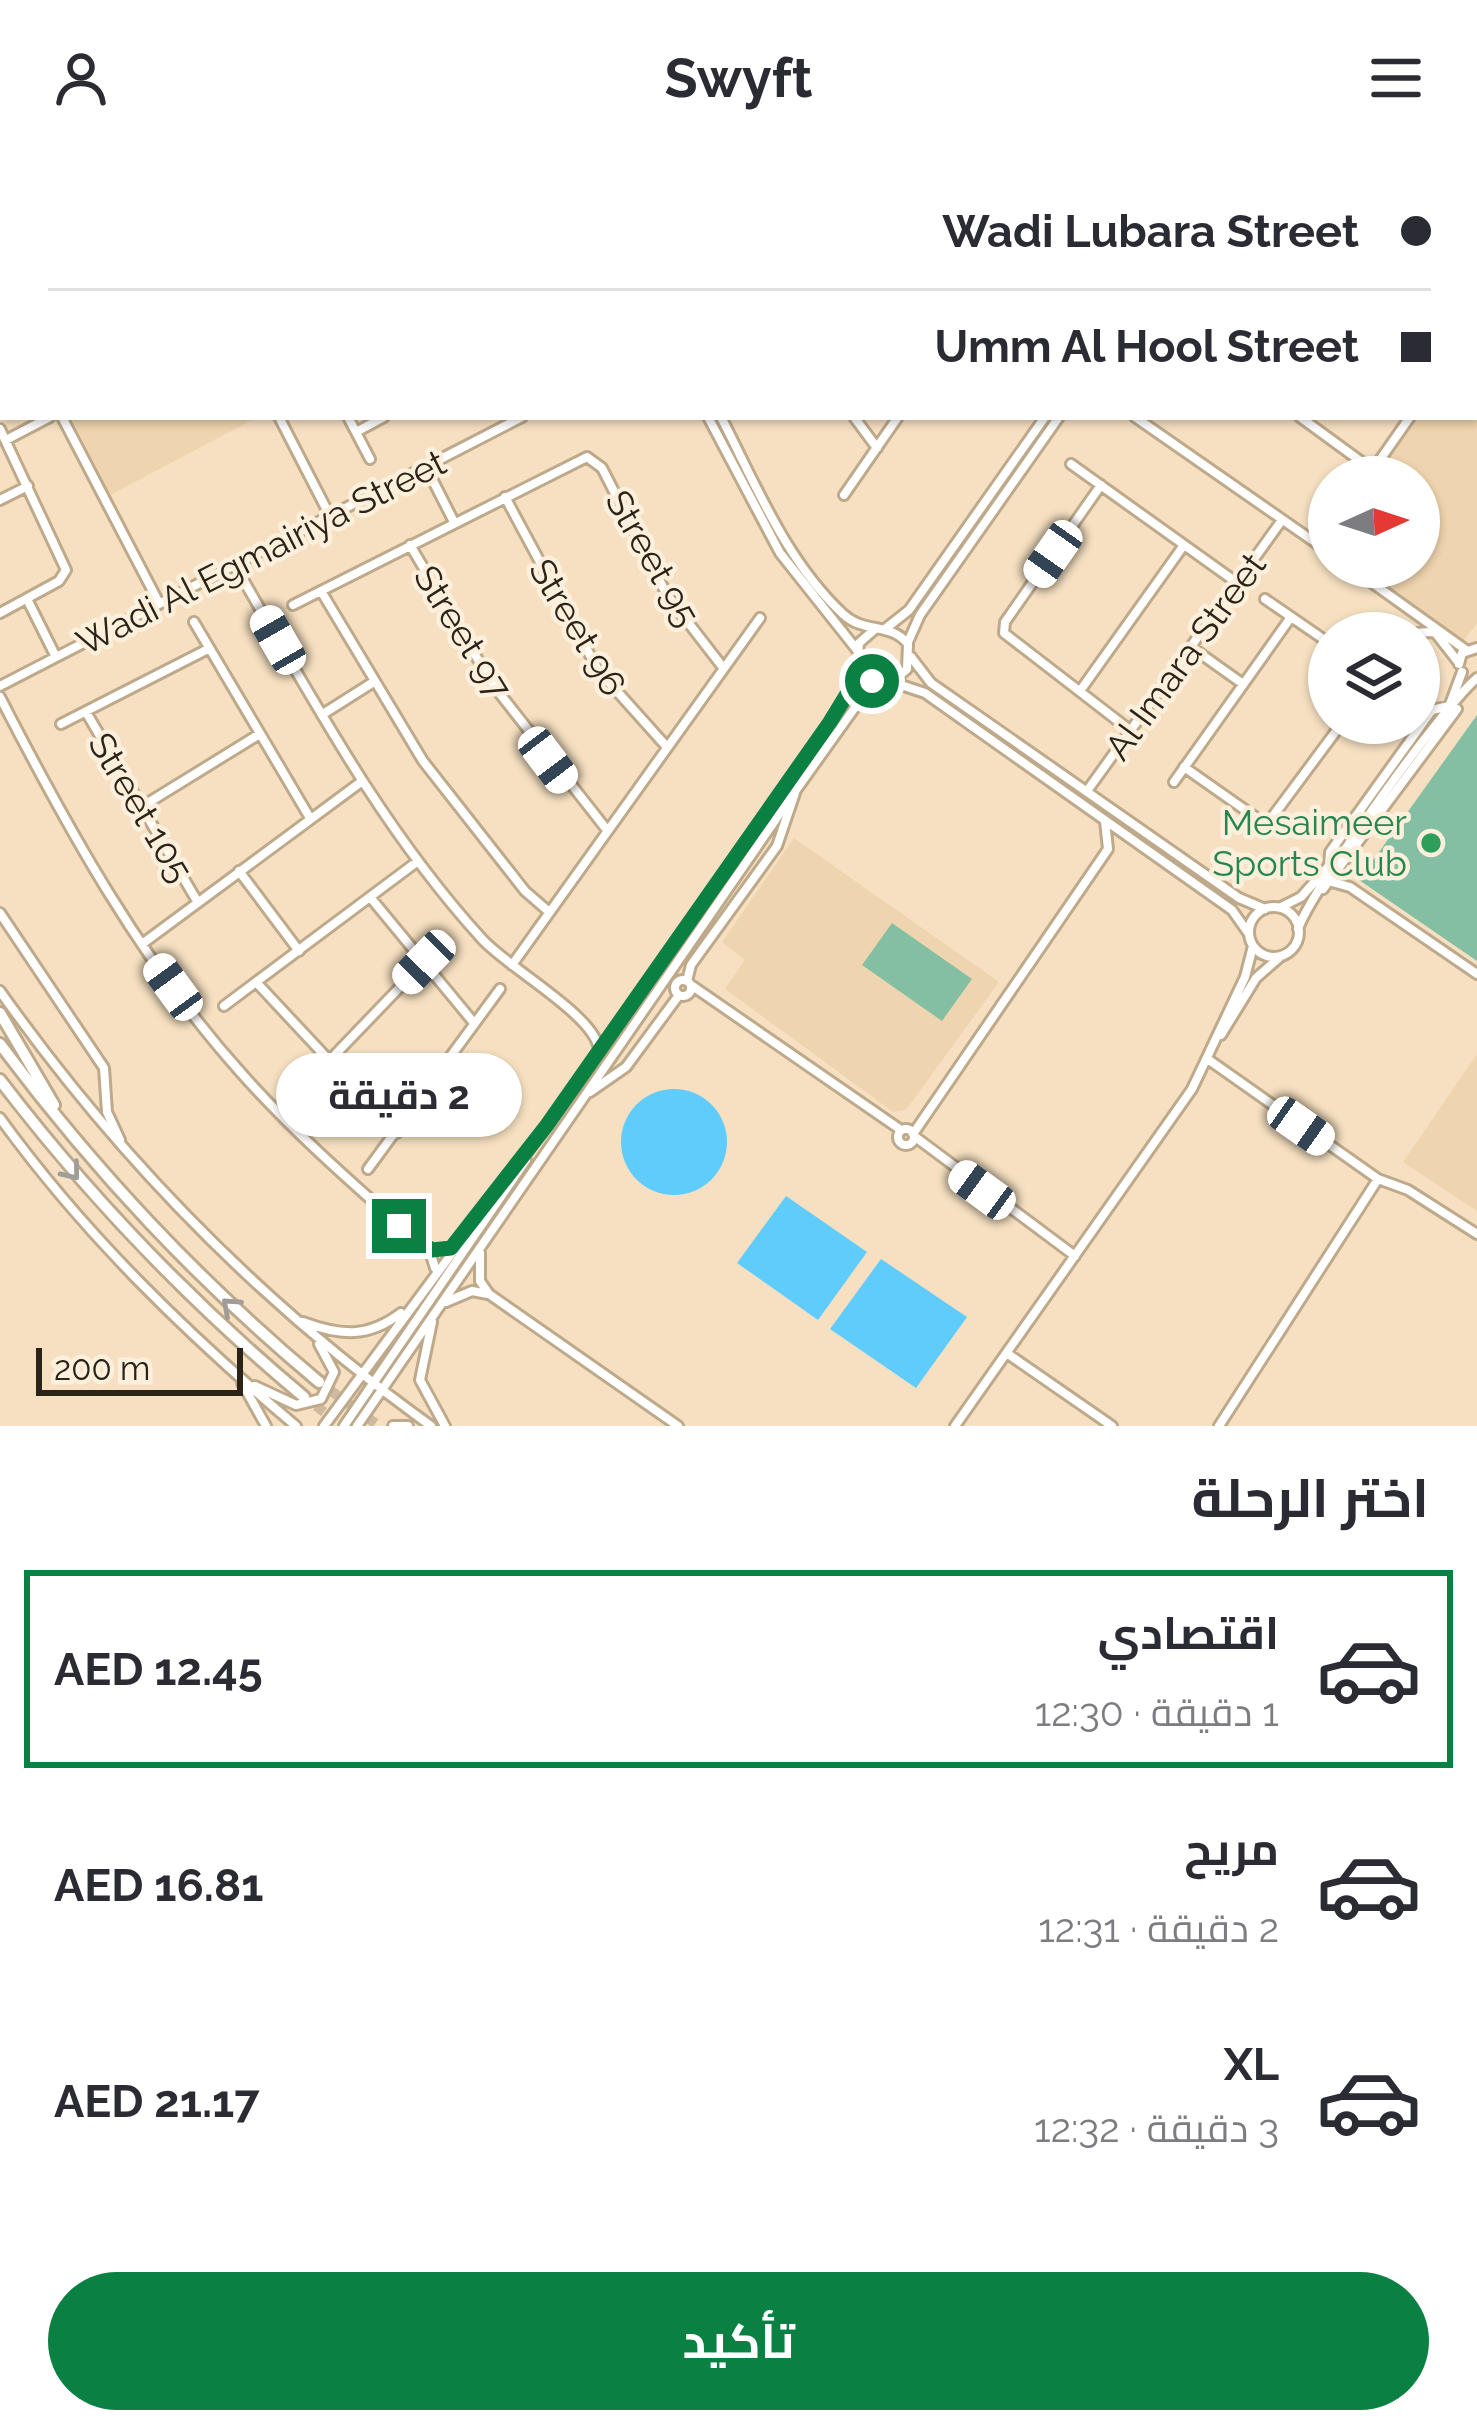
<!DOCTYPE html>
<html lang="ar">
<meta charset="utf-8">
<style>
:root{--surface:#fff;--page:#f7f7f7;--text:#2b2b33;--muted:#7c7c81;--line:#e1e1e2;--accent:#0b8043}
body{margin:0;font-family:Raleway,Cairo,sans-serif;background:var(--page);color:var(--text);direction:rtl;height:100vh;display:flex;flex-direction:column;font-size:45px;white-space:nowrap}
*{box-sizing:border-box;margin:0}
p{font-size:39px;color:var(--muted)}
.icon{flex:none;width:66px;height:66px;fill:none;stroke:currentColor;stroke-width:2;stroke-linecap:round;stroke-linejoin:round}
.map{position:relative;height:1270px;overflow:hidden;direction:ltr}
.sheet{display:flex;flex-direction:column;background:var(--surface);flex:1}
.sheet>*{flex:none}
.banner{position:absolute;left:0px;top:0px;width:1479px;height:264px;box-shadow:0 3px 9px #0004;direction:rtl;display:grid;align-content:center;height:264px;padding:0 48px;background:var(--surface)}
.needle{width:78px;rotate:87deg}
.fabs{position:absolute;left:1308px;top:300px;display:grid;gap:24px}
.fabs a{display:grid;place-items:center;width:132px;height:132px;border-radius:50%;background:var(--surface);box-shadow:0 3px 9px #0004;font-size:60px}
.scale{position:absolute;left:36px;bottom:30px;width:207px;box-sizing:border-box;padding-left:12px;border:6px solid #2b2317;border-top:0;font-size:33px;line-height:42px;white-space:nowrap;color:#2b2317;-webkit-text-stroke:9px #fcefdc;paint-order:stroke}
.end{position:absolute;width:54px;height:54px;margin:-27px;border:15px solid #0b8043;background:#fff;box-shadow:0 0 0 6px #fff}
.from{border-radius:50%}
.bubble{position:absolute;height:84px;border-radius:42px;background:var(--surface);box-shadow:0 3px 9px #0004;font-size:39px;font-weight:700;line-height:84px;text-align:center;direction:rtl}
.car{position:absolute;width:36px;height:72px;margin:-36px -18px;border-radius:15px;box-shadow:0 0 9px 3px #0007;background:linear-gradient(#fff 24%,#345 0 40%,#fff 0 76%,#345 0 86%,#fff 0)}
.banner b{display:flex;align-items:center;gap:42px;height:114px;font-size:45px}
.banner b+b{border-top:3px solid var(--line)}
.banner i{width:30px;height:30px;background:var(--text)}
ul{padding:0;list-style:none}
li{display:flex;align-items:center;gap:36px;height:198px;margin:0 24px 18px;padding:0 24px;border:6px solid transparent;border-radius:0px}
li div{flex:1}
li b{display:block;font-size:45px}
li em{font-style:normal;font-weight:700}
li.current{border-color:var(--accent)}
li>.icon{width:108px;height:108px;stroke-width:1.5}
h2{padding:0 48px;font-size:54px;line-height:144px}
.action{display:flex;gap:24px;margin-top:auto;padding:24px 48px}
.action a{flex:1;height:138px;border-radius:72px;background:var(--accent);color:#fff;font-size:48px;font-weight:700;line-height:138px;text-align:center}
header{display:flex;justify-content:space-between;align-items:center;height:156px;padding:0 48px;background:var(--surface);font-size:54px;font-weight:700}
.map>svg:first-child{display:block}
.built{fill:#efd5af}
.green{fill:#85bfa3}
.water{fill:#60ccfc}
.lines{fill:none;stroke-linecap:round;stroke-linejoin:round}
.highway-tunnel{stroke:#cdba9f;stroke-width:10;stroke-dasharray:10 5;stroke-linecap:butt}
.minor-casing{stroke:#bea98b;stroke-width:14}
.highway-casing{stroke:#bea98b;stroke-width:16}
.minor{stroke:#fff;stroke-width:8}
.highway{stroke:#fff;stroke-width:10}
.oneway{stroke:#a09c97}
.route{stroke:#0b8043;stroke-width:15}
.leisure-dot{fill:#2e9e5b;stroke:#fcefdc;stroke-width:4.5}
.labels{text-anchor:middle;stroke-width:9;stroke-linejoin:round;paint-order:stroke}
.street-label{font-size:36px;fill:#2b2317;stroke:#fcefdc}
.leisure-label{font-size:36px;fill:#27864d;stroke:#fcefdc;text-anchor:end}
</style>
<header><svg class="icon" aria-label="menu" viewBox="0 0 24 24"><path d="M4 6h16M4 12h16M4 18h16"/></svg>Swyft<svg class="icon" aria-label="person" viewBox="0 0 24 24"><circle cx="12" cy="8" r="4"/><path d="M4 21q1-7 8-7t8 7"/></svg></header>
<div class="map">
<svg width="1477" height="1270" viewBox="0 0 1477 1270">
<rect width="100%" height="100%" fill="#f6e0c1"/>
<path class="built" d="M1477,174V467L1462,487L1354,411H1419V321H1377L1416,261H1476Z
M71,261H258L110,339Z
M794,682L999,826L906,954L893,956L725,833L745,804L722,786Z
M1477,898V1055L1403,1006Z"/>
<path class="green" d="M1477,559V805L1359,724Z
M892,767L972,823L942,865L862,809Z"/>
<path class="water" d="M621 986a53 53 0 1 1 106 0a53 53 0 1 1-106 0Z
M786,1040L867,1096L818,1164L737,1107Z
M881,1103L967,1161L916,1232L830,1173Z"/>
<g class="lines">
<path class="highway-tunnel" d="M319,1226L379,1270
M304,1241L343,1270"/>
<defs>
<path id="minor" d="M73,0L74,3
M144,0L145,3
M271,0L273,3
M439,0L441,3
M572,0L574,3
M586,0L588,3
M720,0L721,3
M851,0L852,3
M1018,0L1020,3
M1303,0L1307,3
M1465,0L1469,3
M11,3L17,0
M199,3L205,0
M336,3L341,0
M771,3L776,0
M889,3L894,0
M1080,3L1082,0
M1227,3L1229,0
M1240,3L1242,0
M1262,3L1264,0
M1375,3L1378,0
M1476,8H1477
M0,9L3,7
M0,121L3,120
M1476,121H1477
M1476,167L1477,166
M62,261L159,447
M279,261L330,360
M348,261L370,303
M708,261L780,397L857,494
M721,261C756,329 786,405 843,458C864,478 891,466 908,488L907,513L892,526L872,525L857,508L859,487L874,474
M854,261L877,292
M1135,261L1329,396
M1300,261L1363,307L1368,320
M0,273L66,414L59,425L0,457
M356,276L384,261
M6,284L50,261
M1071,308L1236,426
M426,311L454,366
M1368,321L1410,261
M1101,329L1005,466L1004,477L1131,575
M844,339L898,261
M505,341L598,514L666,590
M0,344L28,330
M410,389L493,529L607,674
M234,408C310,538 380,671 482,783C508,812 596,860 599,894
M1350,411L1466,494
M321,435L423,605L525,735L548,755
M27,443L56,501
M1265,443L1329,487
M293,449L587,301L602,312L667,439L721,509
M194,466L310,662
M885,473L909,454L1045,261
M1434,475L1459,507
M1408,477L1434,476
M908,486L920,459L1059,261
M1191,491L1243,528
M911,501L931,527L1239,742L1265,753
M1459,508L1462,497L1477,492
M892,526L925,537L1232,754L1249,778
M0,530L522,261
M1080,535L1184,389
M0,541C69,675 142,807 243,919C300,983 366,1039 430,1096L435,1112
M1449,551L1462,516
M86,556L197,745
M323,558L372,527
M61,568L208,493
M1184,611L1258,663L1270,664L1342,567
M1174,626L1291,461
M1087,635L1282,364
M138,653L258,579
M1329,710L1330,696L1432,554L1449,550
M239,715L299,795
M1332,726L1350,731L1477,818
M1323,733L1457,553
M370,741L474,867
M1281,751L1301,741L1328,711
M1249 776a25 25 0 1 1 50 0a25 25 0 1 1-50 0Z
M0,757L104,912L107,956L120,984
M1298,773C1311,734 1444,549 1477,522
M142,788L361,626
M512,809L760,462
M675 832a8 8 0 1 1 16 0a8 8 0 1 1-16 0Z
M687,825L691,809L777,690L795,637
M256,826L397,977
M691,829L901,974
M0,835C119,1003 264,1150 431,1270
M224,850L418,705
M1221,879L1256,822L1280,801
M1209,904L1378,1023L1408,1034L1477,1078
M328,906L424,806
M590,936L626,911L679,839
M0,962C84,1078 187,1178 296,1270
M898 981a8 8 0 1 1 16 0a8 8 0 1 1-16 0Z
M913,978L1108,693L1105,665
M914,980L1075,1100
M368,1013L500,833
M480,1097V1125L489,1138L678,1270
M446,1146L472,1135L488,1138
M303,1166C341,1180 368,1182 401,1157
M432,1166L420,1224L445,1270
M1008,1198L1112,1270
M242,1227L266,1270
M255,1230L296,1249L321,1243L334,1216L319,1188
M324,1270L547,969L830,566L852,531L857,508
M344,1270L526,1004
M357,1270L796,634L856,550L880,527
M393,1270H408
M955,1270L1192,933L1245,821L1253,790
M1219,1270L1378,1023"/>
<path id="highway" d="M0,857L54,949
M0,888C95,1015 197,1124 319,1226
M0,924C91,1043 189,1145 304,1241"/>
</defs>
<use href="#minor" class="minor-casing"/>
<use href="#highway" class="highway-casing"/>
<use href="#minor" class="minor"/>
<use href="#highway" class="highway"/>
</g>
<defs><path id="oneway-chevron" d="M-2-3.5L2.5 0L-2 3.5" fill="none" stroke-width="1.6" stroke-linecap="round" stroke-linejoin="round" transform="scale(3)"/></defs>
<g class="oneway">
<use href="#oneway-chevron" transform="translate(72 1016) rotate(51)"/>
<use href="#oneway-chevron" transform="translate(230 1150) rotate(-138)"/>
</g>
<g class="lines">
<path class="route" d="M399,1070L432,1094L451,1092L547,969L830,566L852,530L857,508L872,525"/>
</g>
<circle class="leisure-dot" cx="1431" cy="687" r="12"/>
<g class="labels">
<g class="street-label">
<text transform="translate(261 396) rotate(-27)" y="13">Wadi Al Egmairiya Street</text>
<text transform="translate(653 402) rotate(60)" y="13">Street 95</text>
<text transform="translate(578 471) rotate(59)" y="13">Street 96</text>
<text transform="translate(463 476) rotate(58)" y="13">Street 97</text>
<text transform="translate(1185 500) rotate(-54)" y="13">Al Imara Street</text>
<text transform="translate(141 651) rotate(59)" y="13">Street 105</text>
</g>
<g class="leisure-label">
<text x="1407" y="679">Mesaimeer<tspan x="1407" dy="41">Sports Club</tspan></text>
</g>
</g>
</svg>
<div class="fabs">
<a><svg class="needle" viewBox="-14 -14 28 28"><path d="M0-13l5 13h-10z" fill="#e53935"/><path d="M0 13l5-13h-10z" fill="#7c7c81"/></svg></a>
<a><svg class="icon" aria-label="layers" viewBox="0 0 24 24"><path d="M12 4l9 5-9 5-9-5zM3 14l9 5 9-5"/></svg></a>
</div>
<div class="scale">200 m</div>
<i class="end from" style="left:872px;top:525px"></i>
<i class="end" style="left:399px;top:1070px"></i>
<div class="bubble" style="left:276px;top:897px;width:246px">2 دقيقة</div>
<i class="car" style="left:1053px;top:398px;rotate:215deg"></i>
<i class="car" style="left:278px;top:484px;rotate:330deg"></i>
<i class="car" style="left:548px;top:604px;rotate:143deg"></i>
<i class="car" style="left:424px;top:806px;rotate:224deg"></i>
<i class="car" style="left:173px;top:831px;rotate:324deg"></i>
<i class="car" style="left:1301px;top:970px;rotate:125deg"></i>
<i class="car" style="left:982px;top:1034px;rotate:306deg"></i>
<div class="banner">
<b><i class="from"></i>Wadi Lubara Street</b>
<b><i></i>Umm Al Hool Street</b>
</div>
</div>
<section class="sheet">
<h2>اختر الرحلة</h2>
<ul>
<li class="current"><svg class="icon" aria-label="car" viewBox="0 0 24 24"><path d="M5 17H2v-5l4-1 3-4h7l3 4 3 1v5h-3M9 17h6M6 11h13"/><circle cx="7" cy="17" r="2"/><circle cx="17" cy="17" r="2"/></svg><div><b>اقتصادي</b><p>1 دقيقة · 12:30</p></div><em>AED 12.45</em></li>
<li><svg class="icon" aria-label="car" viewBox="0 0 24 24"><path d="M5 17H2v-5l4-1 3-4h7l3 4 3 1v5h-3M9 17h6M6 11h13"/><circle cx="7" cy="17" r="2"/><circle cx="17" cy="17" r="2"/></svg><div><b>مريح</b><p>2 دقيقة · 12:31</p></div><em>AED 16.81</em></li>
<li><svg class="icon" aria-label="car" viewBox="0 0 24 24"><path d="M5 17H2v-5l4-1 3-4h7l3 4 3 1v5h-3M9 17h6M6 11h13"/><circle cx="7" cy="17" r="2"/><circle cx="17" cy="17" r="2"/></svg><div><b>XL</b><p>3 دقيقة · 12:32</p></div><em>AED 21.17</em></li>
</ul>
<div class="action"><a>تأكيد</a></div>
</section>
